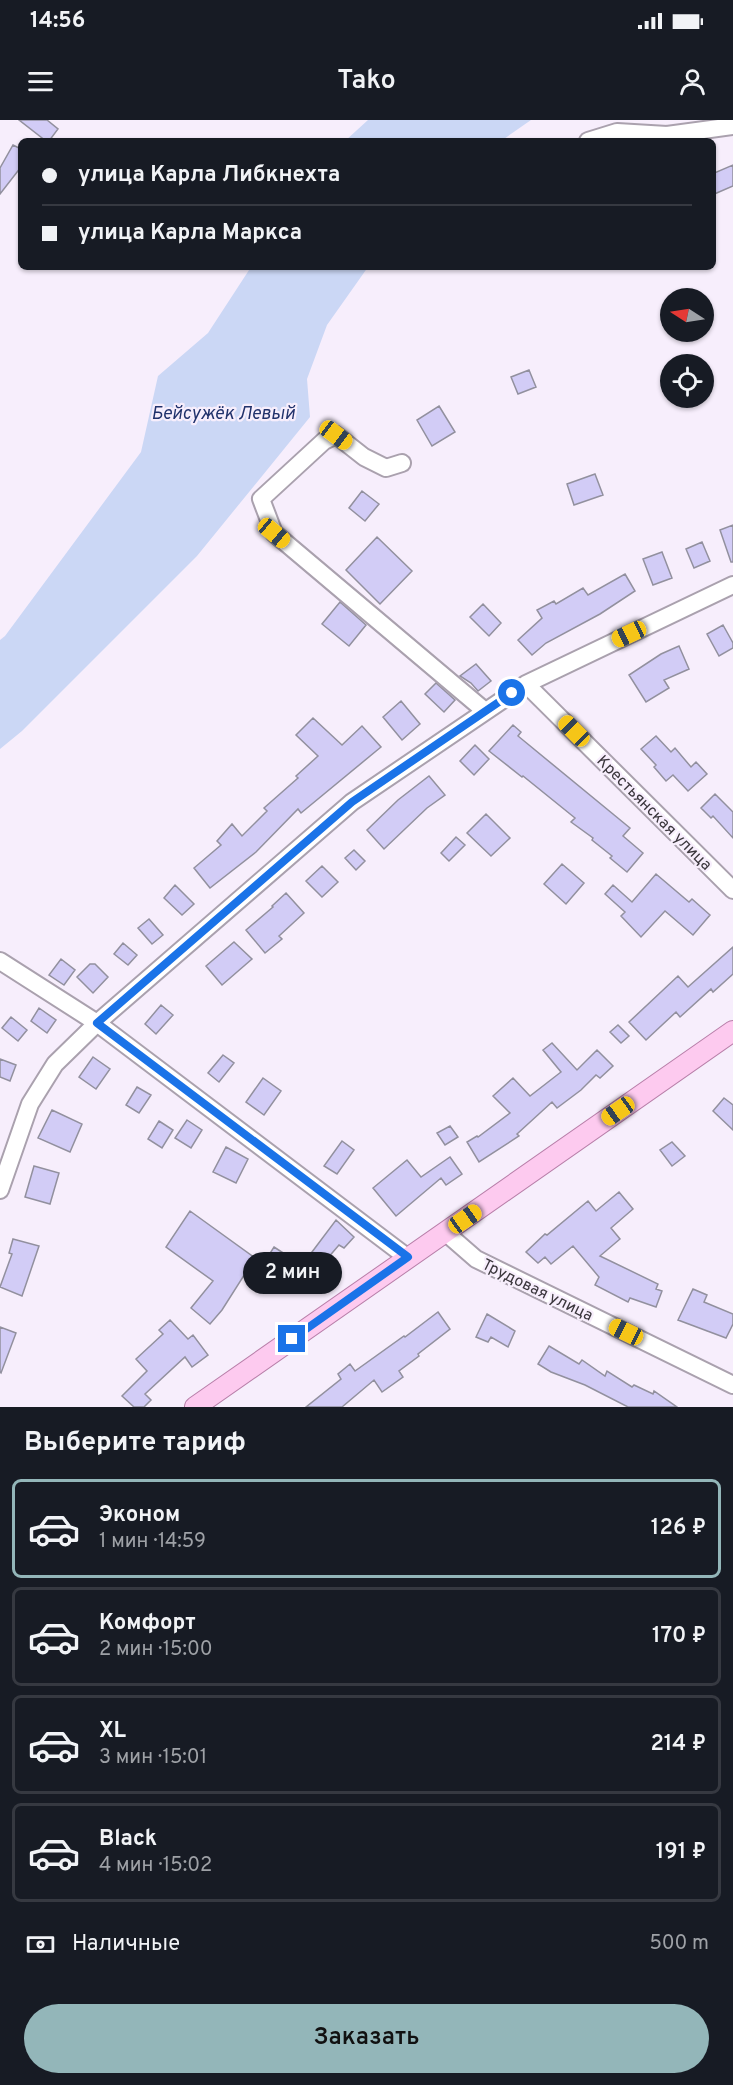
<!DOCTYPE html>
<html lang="ru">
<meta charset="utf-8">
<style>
:root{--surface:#171b24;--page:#242831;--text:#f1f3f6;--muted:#9ea1a6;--line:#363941;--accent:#93b6b9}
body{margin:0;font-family:Overpass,sans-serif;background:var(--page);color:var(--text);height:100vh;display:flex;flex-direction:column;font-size:22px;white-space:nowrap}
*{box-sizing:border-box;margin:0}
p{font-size:20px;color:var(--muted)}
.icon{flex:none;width:33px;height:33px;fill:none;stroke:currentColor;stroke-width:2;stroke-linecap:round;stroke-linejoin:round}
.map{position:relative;height:1287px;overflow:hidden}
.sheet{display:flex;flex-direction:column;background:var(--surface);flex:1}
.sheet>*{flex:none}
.hud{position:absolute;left:18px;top:18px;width:698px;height:132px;border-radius:9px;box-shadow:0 2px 4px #0004;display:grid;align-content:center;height:132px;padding:0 24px;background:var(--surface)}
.needle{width:39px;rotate:282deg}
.tools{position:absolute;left:660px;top:168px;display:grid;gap:12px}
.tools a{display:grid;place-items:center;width:54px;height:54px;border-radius:50%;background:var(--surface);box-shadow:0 2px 4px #0004;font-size:30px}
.end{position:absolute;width:27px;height:27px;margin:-14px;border:8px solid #1a73e8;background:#fff;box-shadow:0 0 0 3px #fff}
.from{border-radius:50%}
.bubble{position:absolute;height:42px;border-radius:21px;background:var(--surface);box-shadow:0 2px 4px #0004;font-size:20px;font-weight:600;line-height:42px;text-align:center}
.car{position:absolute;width:18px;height:36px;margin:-18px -9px;border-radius:8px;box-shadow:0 0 4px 2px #0007;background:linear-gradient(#f5c518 24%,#345 0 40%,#f5c518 0 76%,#345 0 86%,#f5c518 0)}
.hud b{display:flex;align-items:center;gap:21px;height:57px;font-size:22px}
.hud b+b{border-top:2px solid var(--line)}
.hud i{width:15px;height:15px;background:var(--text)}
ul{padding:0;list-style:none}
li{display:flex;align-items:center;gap:18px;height:99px;margin:0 12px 9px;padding:0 12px;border:3px solid var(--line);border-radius:9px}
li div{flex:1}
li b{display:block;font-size:22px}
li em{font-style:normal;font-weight:600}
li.on{border-color:var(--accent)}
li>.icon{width:54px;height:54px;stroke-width:1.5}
h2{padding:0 24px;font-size:27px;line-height:72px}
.pay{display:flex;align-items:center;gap:15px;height:66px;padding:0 24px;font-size:22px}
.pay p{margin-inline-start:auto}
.cta{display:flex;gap:12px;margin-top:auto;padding:12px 24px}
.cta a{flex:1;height:69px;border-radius:36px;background:var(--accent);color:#111;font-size:24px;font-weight:600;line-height:69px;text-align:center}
.status{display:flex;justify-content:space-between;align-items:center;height:42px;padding:0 30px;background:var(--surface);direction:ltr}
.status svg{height:16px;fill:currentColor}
header{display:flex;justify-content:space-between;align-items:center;height:78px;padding:0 24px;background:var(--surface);font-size:27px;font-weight:600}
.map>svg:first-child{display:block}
.water{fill:#cbd7f5}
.building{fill:#d2ccf6;stroke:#92909e;stroke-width:1.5}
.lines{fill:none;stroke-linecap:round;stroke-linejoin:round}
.minor-casing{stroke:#aaa1ae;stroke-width:20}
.major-casing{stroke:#b87fa9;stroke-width:22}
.minor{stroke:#fff;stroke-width:16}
.major{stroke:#fdcaef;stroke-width:20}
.route{stroke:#1a73e8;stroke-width:8}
.labels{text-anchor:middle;stroke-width:4.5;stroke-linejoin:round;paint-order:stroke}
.street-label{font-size:16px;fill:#3a363c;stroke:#f7eefc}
.water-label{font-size:18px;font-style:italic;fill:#21326c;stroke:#f7eefc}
</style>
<div class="status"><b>14:56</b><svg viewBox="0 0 49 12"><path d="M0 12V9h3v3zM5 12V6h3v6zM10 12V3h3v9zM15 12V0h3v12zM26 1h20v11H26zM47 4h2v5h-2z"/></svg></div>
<header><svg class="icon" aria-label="menu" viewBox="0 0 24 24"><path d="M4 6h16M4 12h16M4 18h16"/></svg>Tako<svg class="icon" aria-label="person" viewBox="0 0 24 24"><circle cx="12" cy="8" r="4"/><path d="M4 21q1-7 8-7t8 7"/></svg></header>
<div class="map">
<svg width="733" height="1287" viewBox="0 0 733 1287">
<rect width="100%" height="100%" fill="#f7eefc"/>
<path class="water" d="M368,0H531L501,21H345Z
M251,147H368L327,205L307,259L310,297L197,436L22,611L0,629V520L5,516L141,332L158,256L208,213Z"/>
<path class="building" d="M19,0H47L58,9L49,21H46Z
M13,25L21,29V47L0,74V48Z
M733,45V66L712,75V54Z
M529,250L536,267L518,274L511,257Z
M439,286L455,312L432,326L417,300Z
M595,354L603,375L574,385L567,364Z
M362,371L379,384L365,401L349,388Z
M733,405V442H731L720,410Z
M377,417L412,451L380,484L346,450Z
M702,422L710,441L694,448L686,429Z
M662,432L672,458L653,465L643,439Z
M625,454L635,471L600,494L546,523L532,535L518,520L542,498L537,490L554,481L556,484L583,468L588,475Z
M340,482L366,505L349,526L322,504Z
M483,484L501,503L489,516L470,497Z
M723,505L733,523V528L719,536L707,514Z
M679,526L689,549L664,560L669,568L646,582L629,555L661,534Z
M476,544L491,561L478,571L471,563L460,556Z
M436,563L455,580L444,592L425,574Z
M401,581L420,604L402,620L383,597Z
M313,598L342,625L362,606L381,627L301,693L298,689L256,732L210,768L194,748L221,725L217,721L232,704L242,716L267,691L264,688L298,658L296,656L318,636L296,615Z
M513,605L521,612L518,616L630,708L623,716L643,733L627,752L610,738L612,736L592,720L593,718L571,702L575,698L523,656L522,657L489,631Z
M656,616L671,632L675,628L691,647L696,642L707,654L688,671L673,655L666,661L654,647L656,645L641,629Z
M475,625L489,639L474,655L460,641Z
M429,656L445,675L427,688L384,729L367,710L398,680Z
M715,674L733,692V718L713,696L711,698L701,688Z
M486,694L510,718L491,736L467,713Z
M456,717L465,725L449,741L441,733Z
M354,730L365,741L356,750L345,738Z
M562,744L584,763L566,784L544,764Z
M322,746L338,762L322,777L306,761Z
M656,754L689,782L692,779L710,795L693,815L665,791L641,817L621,796L625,792L605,774L613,765L632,782Z
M175,765L194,784L182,795L164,778Z
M286,773L304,793L279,816L282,819L265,833L246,810L273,787L272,786Z
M149,799L163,815L152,824L138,808Z
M234,822L252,839L222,865L206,846Z
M123,823L137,835L128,845L114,834Z
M733,827V854L713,872L711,869L680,897L676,892L646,920L629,902L678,856L688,867Z
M61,839L75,850L64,865L49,855Z
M90,844H95L108,857L93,873L77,857Z
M161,885L173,895L156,914L145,904Z
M39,888L56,900L47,913L31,901Z
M11,897L27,910L18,921L2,908Z
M618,905L629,916L621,923L610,912Z
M552,923L577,950L597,930L613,946L600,958L596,955L581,970L557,988L552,982L517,1014L519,1016L479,1042L467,1022L477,1016L478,1017L510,993L493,976L513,958L530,976L561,952L543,930Z
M223,935L234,943L219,962L208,953Z
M93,937L110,949L96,969L79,957Z
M0,939L16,945L10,961L0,957Z
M263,958L281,971L264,995L246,982Z
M137,967L151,975L139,993L126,985Z
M724,978L733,985V1010L713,991Z
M52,990L82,1004L70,1032L38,1018Z
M187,1000L202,1010L191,1028L175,1018Z
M159,1001L173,1010L162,1028L148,1019Z
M450,1006L458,1017L445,1025L437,1013Z
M342,1021L354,1030L337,1054L324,1046Z
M672,1022L685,1036L672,1046L660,1030Z
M226,1027L248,1039L236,1063L213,1052Z
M450,1037L462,1054L446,1065L441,1058L396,1096L373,1068L407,1040L421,1057Z
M34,1046L59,1053L50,1084L25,1077Z
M619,1072L633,1089L611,1108L620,1119L600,1136L658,1164L656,1169L662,1171L656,1187L630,1178L628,1182L595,1165L599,1157L573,1126L551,1144L545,1137L538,1143L526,1132L545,1114L547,1115L588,1081L596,1091Z
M190,1091L255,1138L222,1190L210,1204L191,1188L213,1161L166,1127Z
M336,1100L354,1117L344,1128L339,1125L321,1146L309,1136Z
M13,1119L39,1126L22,1176L0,1167L12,1134L9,1133Z
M274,1127L291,1138L284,1149L267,1138Z
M693,1169L707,1175L704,1182L733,1194V1204L726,1218L678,1200Z
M438,1192L450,1209L418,1234L419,1236L399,1251L403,1257L382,1272L374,1260L342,1287H306L341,1259L338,1254L350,1244L355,1251L404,1216L405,1217Z
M487,1194L515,1211L508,1227L491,1217L488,1222L476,1217Z
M170,1200L188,1219L193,1215L208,1235L192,1247L185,1237L145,1274L151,1280L144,1287H134L122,1276L147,1251L136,1239L163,1214L159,1210Z
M0,1207L16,1213L1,1253L0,1252Z
M549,1226L579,1244L582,1240L605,1256L607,1251L632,1267L634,1265L653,1274L654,1271L677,1287H628L585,1265L551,1252L538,1244Z"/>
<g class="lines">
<defs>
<path id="minor" d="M588,21L617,12L667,15L733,6
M402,343L386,348L364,337L336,315L324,321L261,379L274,413L485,591
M526,564L733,770
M0,841L97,903L408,1138
M0,1070L30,984L55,944L97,903L352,682L526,564L733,465
M445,1112L476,1139L733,1265"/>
<path id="major" d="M195,1287L733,911"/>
</defs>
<use href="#minor" class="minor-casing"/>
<use href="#major" class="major-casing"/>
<use href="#minor" class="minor"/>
<use href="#major" class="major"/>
</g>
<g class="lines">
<path class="route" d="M292,1219L408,1137L97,903L352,682L512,573"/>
</g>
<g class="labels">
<g class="street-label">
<text transform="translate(655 692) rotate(45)" y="6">Крестьянская улица</text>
<text transform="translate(538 1169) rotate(26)" y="6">Трудовая улица</text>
</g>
<g class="water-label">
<text x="223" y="299">Бейсужёк Левый</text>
</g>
</g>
</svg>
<div class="tools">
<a><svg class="needle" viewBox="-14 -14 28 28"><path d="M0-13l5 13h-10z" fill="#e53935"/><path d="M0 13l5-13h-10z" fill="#9ea1a6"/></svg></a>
<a><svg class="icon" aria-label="locate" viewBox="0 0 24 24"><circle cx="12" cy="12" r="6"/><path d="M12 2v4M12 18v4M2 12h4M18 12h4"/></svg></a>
</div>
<i class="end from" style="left:512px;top:573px"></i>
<i class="end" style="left:292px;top:1219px"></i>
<div class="bubble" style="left:243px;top:1132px;width:99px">2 мин</div>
<i class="car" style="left:336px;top:315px;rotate:127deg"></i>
<i class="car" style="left:274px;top:413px;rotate:130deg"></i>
<i class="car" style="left:629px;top:514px;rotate:245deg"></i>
<i class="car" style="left:574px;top:611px;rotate:315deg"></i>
<i class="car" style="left:618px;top:991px;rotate:235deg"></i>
<i class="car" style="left:465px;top:1099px;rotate:55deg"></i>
<i class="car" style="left:626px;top:1212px;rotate:296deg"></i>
<div class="hud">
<b><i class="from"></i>улица Карла Либкнехта</b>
<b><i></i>улица Карла Маркса</b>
</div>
</div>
<section class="sheet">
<h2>Выберите тариф</h2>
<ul>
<li class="on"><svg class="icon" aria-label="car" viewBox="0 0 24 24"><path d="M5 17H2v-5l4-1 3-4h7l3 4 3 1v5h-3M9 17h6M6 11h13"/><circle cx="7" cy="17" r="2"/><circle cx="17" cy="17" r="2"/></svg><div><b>Эконом</b><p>1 мин · 14:59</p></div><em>126 ₽</em></li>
<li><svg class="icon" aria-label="car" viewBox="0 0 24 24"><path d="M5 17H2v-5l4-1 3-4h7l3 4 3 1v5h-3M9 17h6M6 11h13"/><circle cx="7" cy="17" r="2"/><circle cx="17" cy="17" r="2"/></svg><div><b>Комфорт</b><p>2 мин · 15:00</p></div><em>170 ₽</em></li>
<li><svg class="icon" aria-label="car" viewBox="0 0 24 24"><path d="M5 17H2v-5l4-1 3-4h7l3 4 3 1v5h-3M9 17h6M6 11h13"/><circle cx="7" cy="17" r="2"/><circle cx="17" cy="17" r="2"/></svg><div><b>XL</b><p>3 мин · 15:01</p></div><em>214 ₽</em></li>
<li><svg class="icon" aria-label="car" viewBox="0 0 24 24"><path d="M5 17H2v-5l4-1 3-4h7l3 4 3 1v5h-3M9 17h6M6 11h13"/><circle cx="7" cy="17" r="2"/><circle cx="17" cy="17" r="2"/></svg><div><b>Black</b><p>4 мин · 15:02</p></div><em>191 ₽</em></li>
</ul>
<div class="pay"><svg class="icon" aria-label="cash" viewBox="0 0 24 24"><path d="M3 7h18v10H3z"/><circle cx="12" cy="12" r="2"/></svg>Наличные<p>500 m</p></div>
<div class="cta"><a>Заказать</a></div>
</section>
